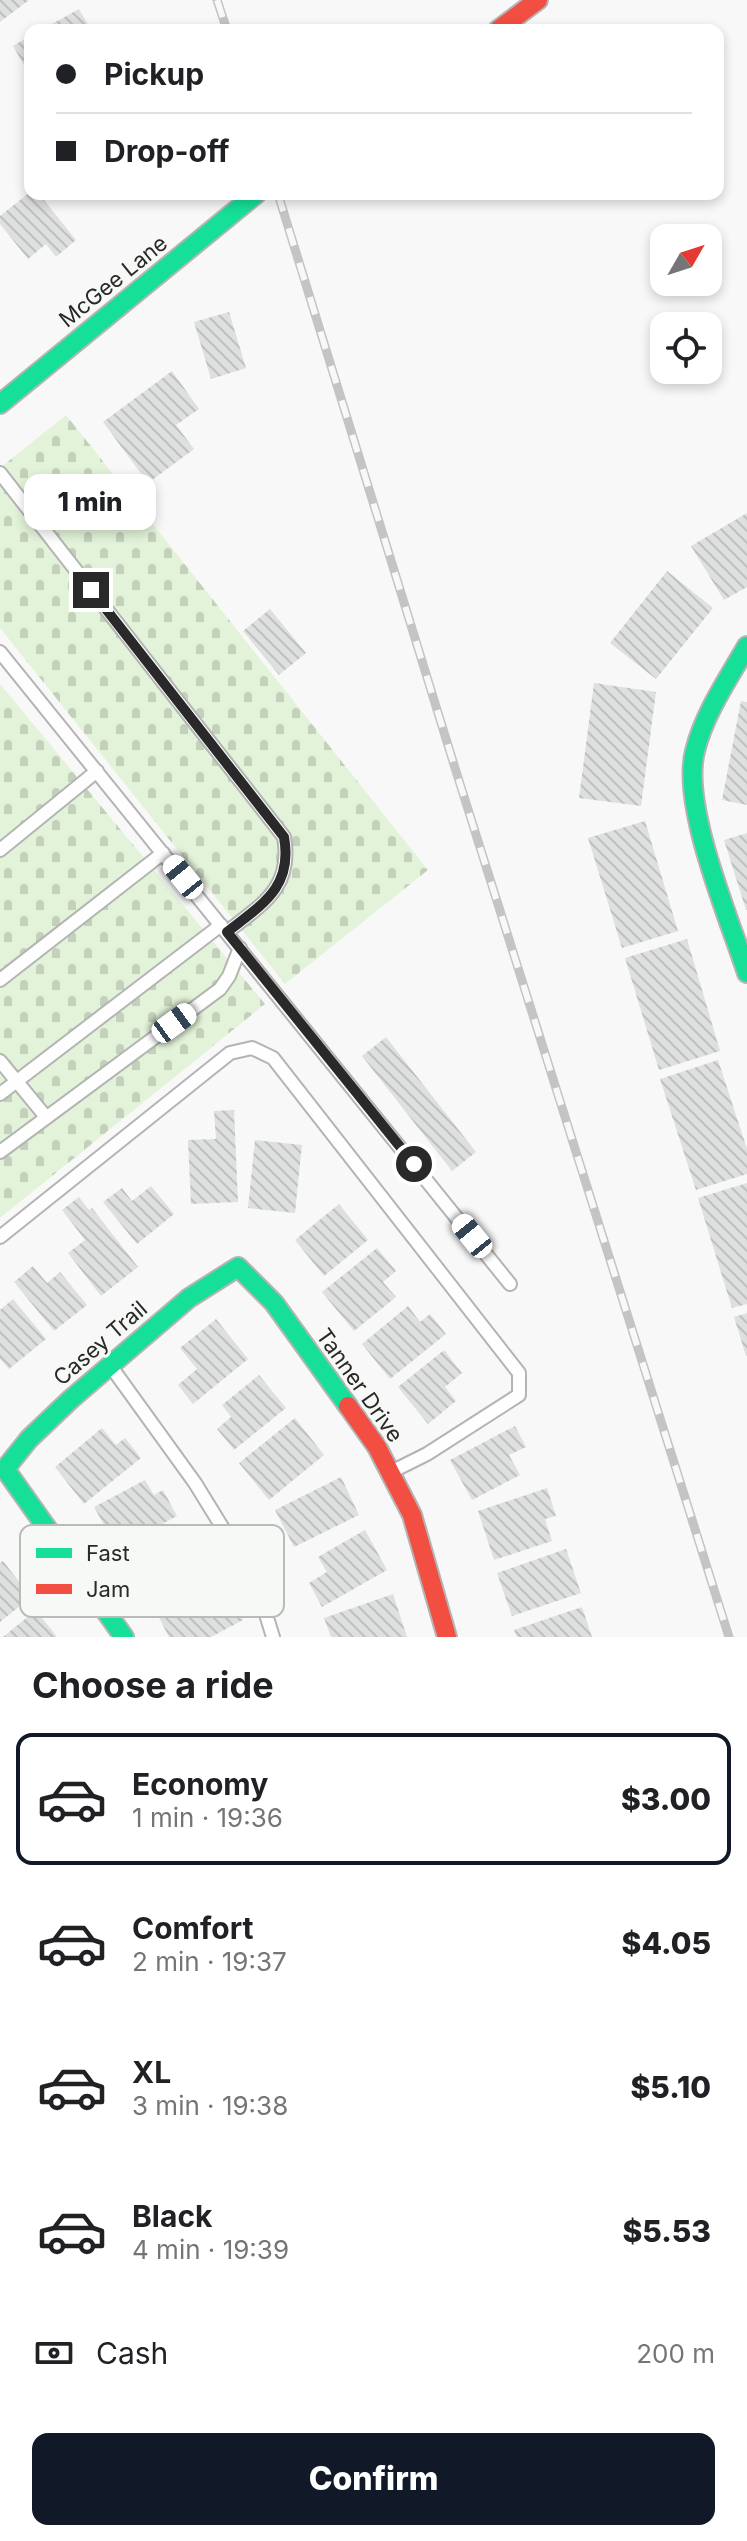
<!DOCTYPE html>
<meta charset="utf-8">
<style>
:root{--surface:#fff;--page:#f6f6f6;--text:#202124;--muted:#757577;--line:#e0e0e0;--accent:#111827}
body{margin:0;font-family:Inter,sans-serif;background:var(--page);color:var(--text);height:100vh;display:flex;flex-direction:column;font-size:30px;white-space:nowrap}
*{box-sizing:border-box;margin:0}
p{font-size:26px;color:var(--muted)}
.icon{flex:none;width:44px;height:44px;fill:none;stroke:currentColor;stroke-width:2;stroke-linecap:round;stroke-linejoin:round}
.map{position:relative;height:1637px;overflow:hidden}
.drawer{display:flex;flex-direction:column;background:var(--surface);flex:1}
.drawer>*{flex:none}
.guide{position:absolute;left:24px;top:24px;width:700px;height:176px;border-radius:16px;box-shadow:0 4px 12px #0003;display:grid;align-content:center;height:176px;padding:0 32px;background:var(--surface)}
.needle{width:52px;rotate:51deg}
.controls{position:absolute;left:650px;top:224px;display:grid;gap:16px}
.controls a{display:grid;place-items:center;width:72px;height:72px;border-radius:16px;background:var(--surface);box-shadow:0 4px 12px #0003;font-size:40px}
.end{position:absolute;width:36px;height:36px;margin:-18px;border:10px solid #282928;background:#fff;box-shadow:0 0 0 4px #fff}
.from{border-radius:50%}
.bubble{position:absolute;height:56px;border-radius:16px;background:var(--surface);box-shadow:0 4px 12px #0003;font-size:26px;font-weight:800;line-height:56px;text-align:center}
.car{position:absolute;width:24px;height:48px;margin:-24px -12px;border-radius:10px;box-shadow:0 0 6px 2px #0007;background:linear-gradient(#fff 24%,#345 0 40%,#fff 0 76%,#345 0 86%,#fff 0)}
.guide b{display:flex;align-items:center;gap:28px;height:76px;font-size:30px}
.guide b+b{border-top:2px solid var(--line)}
.guide i{width:20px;height:20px;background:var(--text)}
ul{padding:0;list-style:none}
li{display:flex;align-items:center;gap:24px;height:132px;margin:0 16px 12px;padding:0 16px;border:4px solid transparent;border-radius:16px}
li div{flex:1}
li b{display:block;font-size:30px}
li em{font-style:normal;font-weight:800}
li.selected{border-color:var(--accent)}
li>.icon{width:72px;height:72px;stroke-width:1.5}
h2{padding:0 32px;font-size:36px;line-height:96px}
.pay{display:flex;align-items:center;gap:20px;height:88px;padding:0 32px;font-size:30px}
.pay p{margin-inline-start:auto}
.action{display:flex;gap:16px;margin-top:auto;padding:16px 32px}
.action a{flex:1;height:92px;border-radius:16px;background:var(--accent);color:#fff;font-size:32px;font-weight:800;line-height:92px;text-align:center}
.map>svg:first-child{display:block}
.cemetery{fill:url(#cemetery-stones)}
.building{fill:url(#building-back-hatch)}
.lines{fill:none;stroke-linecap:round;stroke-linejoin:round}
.lane-casing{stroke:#b3b4b3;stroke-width:16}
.fast-casing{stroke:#b3b4b3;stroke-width:22}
.jam-casing{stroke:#b3b4b3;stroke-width:22}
.lane{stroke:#fefefe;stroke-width:12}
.fast{stroke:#16e098;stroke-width:18}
.jam{stroke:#f24e42;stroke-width:18}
.rail-casing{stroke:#c3c4c3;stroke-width:9}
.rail{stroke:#f7f9f6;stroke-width:6;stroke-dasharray:18;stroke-linecap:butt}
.route{stroke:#282928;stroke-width:10}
.labels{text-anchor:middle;stroke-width:6;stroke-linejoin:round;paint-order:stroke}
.street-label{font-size:22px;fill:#282928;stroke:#f7f9f6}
.key{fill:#f7f9f6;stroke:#b9bbb8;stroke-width:2}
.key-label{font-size:22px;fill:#282928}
</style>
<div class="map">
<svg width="747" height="1637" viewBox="0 0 747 1637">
<defs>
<pattern id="cemetery-stones" width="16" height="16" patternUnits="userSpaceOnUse" patternTransform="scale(2)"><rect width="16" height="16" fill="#e3f3d9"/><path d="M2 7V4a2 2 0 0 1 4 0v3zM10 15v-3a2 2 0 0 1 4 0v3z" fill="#c3d0ba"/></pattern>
<pattern id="building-back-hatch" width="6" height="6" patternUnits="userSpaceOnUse" patternTransform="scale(2)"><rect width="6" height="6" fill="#dedfdf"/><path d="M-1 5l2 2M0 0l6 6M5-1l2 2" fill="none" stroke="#bebfbf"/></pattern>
</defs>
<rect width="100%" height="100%" fill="#f7f8f7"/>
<path class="cemetery" d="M66,415L428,870L285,984L0,628V468Z
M0,684L265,1004L0,1218Z"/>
<path class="building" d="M0,0H29L0,22Z
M79,9L91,30H41Z
M30,36V75L13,46Z
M30,192L39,194L76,240L56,257L46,244L28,259L0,224V216Z
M229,312L246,368L211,379L194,322Z
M172,371L199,409L176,425L194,449L148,483L103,422Z
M747,513V587L724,600L691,546Z
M667,571L713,608L656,679L610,643Z
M270,609L306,653L279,675L243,631Z
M594,683L656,692L641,806L579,798Z
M741,701L747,702V805L722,800Z
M645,821L678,931L622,948L588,838Z
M747,833V910H746L724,840Z
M687,939L720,1051L659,1070L625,958Z
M386,1037L476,1152L452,1171L362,1056Z
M718,1060L747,1149V1174L696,1190L660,1079Z
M234,1110L238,1202L191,1204L188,1140L216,1139L214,1111Z
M255,1140L302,1145L295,1213L248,1208Z
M747,1183V1304L732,1308L698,1198Z
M151,1186L174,1214L137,1244L103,1202L122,1188L132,1201Z
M79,1197L89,1210L92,1208L138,1267L101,1296L68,1253L85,1240L62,1210Z
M339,1204L368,1240L324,1276L295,1240Z
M377,1248L396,1271L383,1282L396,1297L354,1331L322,1292Z
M33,1266L47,1283L60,1272L87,1305L54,1331L14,1282Z
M13,1299L46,1339L9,1369L0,1359V1310Z
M408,1306L420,1322L430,1314L446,1334L390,1379L362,1344Z
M747,1313V1356H746L734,1317Z
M216,1319L248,1359L193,1404L178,1385L197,1369L180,1348Z
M444,1350L462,1373L445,1387L456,1401L428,1424L398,1387Z
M259,1375L286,1408L234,1450L217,1429L231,1417L222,1405Z
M295,1418L324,1455L269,1500L239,1463Z
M515,1426L526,1447L509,1455L520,1475L472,1500L450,1460Z
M102,1428L116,1445L125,1438L141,1458L84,1504L55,1467Z
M341,1477L359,1515L294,1547L275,1510Z
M145,1480L154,1495L163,1490L177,1516L117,1548L94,1507Z
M547,1488L556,1516L545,1519L552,1541L494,1560L478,1511Z
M365,1530L387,1570L322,1607L309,1583L327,1572L318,1557Z
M566,1549L581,1593L512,1616L497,1573Z
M3,1561L31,1597L0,1622V1563Z
M212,1584L221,1602L231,1597L243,1620L211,1637H169L157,1614Z
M393,1594L407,1637H331L324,1618Z
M582,1607L592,1637H517L514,1630Z
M36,1610L57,1637H3Z"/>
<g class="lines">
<defs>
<path id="lane" d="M0,473L284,837C293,887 263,904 227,932
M0,652L510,1284
M0,850L97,771
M0,980L163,853
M0,1061L46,1117
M0,1094L221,925
M0,1152L220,989L229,976L240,948
M0,1237L230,1053L252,1048L273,1058L519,1373V1395L427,1454L393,1471
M112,1368L195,1483L256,1582L273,1637"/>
<path id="fast" d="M0,404L256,194
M747,646C728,679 704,714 695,751C681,806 729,918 747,973
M124,1637L5,1469L29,1439L71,1399L189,1298L238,1267L274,1303L348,1406"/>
<path id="jam" d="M498,30L538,0
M348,1406L377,1447L412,1515L447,1637"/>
</defs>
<use href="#lane" class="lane-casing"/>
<use href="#fast" class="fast-casing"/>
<use href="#jam" class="jam-casing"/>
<use href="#lane" class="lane"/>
<use href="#fast" class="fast"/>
<use href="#jam" class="jam"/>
<defs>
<path id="rail" d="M217,0L227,30
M278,194L455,768L729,1637"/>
</defs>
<use href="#rail" class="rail-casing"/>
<use href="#rail" class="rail"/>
</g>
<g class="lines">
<path class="route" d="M91,590L284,837C293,887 263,904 227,932L414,1164"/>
</g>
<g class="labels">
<g class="street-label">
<text transform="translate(113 281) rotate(-39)" y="8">McGee Lane</text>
<text transform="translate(100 1343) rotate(-41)" y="8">Casey Trail</text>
<text transform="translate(360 1385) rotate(55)" y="8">Tanner Drive</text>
</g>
</g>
<rect x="20" y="1525" width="264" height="92" rx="12" class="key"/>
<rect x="36" y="1548" width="36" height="10" fill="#16e098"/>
<rect x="36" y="1584" width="36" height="10" fill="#f24e42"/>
<g class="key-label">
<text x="86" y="1561">Fast</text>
<text x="86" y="1597">Jam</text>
</g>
</svg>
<div class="controls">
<a><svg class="needle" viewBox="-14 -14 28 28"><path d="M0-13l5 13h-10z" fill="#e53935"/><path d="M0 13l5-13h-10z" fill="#757577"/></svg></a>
<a><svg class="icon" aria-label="locate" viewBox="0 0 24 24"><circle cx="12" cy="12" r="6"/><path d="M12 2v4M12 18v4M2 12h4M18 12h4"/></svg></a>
</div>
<i class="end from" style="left:414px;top:1164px"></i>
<i class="end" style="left:91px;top:590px"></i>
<div class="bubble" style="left:24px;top:474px;width:132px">1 min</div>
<i class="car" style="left:183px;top:877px;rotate:321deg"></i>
<i class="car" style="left:174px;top:1023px;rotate:54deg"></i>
<i class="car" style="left:472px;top:1236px;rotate:321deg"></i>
<div class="guide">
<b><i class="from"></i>Pickup</b>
<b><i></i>Drop-off</b>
</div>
</div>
<section class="drawer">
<h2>Choose a ride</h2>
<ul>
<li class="selected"><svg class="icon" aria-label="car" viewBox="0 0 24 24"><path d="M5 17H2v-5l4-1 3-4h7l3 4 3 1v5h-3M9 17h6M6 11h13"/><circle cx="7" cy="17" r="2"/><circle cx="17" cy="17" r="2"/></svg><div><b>Economy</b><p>1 min · 19:36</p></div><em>$3.00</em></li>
<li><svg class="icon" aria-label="car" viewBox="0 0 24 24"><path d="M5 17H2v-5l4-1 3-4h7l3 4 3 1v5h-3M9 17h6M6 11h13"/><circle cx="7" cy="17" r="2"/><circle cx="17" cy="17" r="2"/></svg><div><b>Comfort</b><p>2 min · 19:37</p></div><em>$4.05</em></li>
<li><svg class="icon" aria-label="car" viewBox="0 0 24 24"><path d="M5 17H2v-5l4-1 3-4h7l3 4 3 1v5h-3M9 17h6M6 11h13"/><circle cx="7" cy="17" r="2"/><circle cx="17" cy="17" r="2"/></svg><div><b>XL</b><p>3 min · 19:38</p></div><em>$5.10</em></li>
<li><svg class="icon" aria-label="car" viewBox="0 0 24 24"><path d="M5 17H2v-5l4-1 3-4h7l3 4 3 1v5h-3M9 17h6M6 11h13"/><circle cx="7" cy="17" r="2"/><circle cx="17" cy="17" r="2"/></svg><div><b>Black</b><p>4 min · 19:39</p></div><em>$5.53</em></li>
</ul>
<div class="pay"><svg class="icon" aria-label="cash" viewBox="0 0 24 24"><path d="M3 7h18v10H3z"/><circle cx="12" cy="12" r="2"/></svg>Cash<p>200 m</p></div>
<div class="action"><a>Confirm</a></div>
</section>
